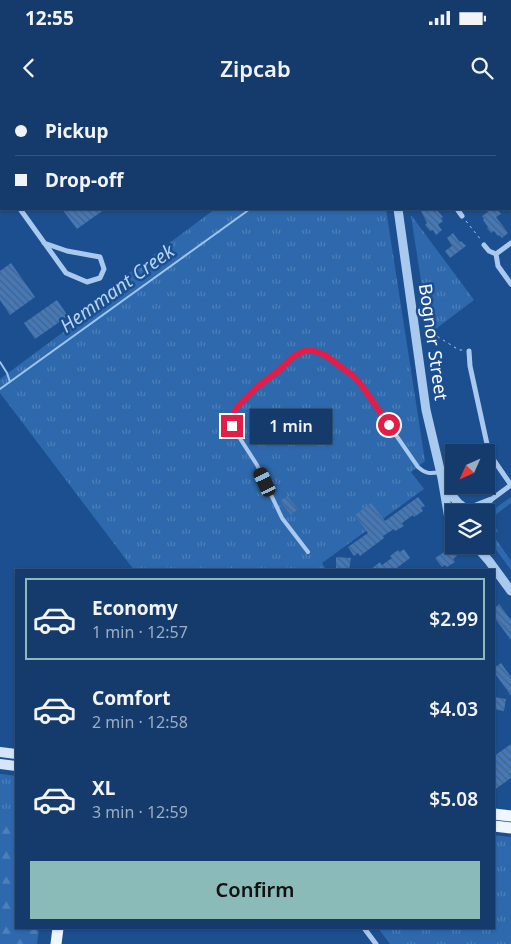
<!DOCTYPE html>
<meta charset="utf-8">
<style>
:root{--surface:#143b6b;--page:#1d4271;--text:#f1f3f6;--muted:#9dadc1;--line:#33557e;--accent:#8bbbb9}
body{margin:0;font-family:"Noto Sans",sans-serif;background:var(--page);color:var(--text);height:100vh;display:flex;flex-direction:column;font-size:19px;white-space:nowrap}
*{box-sizing:border-box;margin:0}
p{font-size:16px;color:var(--muted)}
.icon{flex:none;width:28px;height:28px;fill:none;stroke:currentColor;stroke-width:2;stroke-linecap:round;stroke-linejoin:round}
.map{position:relative;flex:1;overflow:hidden}
.panel{position:absolute;left:15px;top:469px;width:480px;height:360px;display:flex;flex-direction:column;background:var(--surface);border-radius:0px;box-shadow:0 1px 4px #0004,0 0 0 1px var(--line)}
.panel>*{flex:none}
.banner{position:absolute;left:0px;top:0px;width:511px;height:110px;box-shadow:0 1px 4px #0004,0 0 0 1px var(--line);display:grid;align-content:center;height:110px;padding:0 15px;background:var(--surface)}
.needle{width:32px;rotate:225deg}
.tools{position:absolute;left:445px;top:344px;display:grid;gap:10px}
.tools a{display:grid;place-items:center;width:50px;height:50px;border-radius:0px;background:var(--surface);box-shadow:0 1px 4px #0004,0 0 0 1px var(--line);font-size:25px}
.end{position:absolute;width:22px;height:22px;margin:-11px;border:6px solid #e11d48;background:#fff;box-shadow:0 0 0 2px #fff}
.from{border-radius:50%}
.bubble{position:absolute;height:35px;border-radius:0px;background:var(--surface);box-shadow:0 1px 4px #0004,0 0 0 1px var(--line);font-size:16px;font-weight:600;line-height:35px;text-align:center}
.car{position:absolute;width:15px;height:30px;margin:-15px -8px;border-radius:6px;box-shadow:0 0 4px 1px #0007;background:linear-gradient(#222 24%,#8ab4d8 0 40%,#222 0 76%,#8ab4d8 0 86%,#222 0)}
.banner b{display:flex;align-items:center;gap:18px;height:48px;font-size:19px}
.banner b+b{border-top:1px solid var(--line)}
.banner i{width:12px;height:12px;background:var(--text)}
ul{padding:9px 0 0;list-style:none}
li{display:flex;align-items:center;gap:15px;height:82px;margin:0 10px 8px;padding:0 5px;border:2px solid transparent;border-radius:0px}
li div{flex:1}
li b{display:block;font-size:19px}
li em{font-style:normal;font-weight:600}
li.active{border-color:var(--accent)}
li>.icon{width:45px;height:45px;stroke-width:1.5}
.primary-button{display:flex;gap:10px;margin-top:auto;padding:10px 15px}
.primary-button a{flex:1;height:58px;border-radius:0px;background:var(--accent);color:#111;font-size:20px;font-weight:600;line-height:58px;text-align:center}
.status{display:flex;justify-content:space-between;align-items:center;height:35px;padding:0 25px;background:var(--surface);direction:ltr}
.status svg{height:14px;fill:currentColor}
header{display:flex;justify-content:space-between;align-items:center;height:65px;padding:0 15px;background:var(--surface);font-size:22px;font-weight:600}
.map>svg:first-child{display:block}
.forest{fill:url(#forest-firs)}
.park{fill:url(#park-tufts)}
.lines{fill:none;stroke-linecap:round;stroke-linejoin:round}
.stream{stroke:#9cc4f0;stroke-width:2}
.building{fill:url(#building-back-hatch)}
.path{stroke:#a9c9ee;stroke-width:1;stroke-dasharray:2.5 4;stroke-linecap:butt}
.service{stroke:#a9c9ee;stroke-width:4}
.minor{stroke:#a9c9ee;stroke-width:5}
.tertiary{stroke:#a9c9ee;stroke-width:9}
.secondary{stroke:#d6e6fa;stroke-width:10}
.primary{stroke:#f0f6ff;stroke-width:11}
.route{stroke:#e11d48;stroke-width:6}
.labels{text-anchor:middle;stroke-width:5;stroke-linejoin:round;paint-order:stroke}
.street-label{font-size:18px;fill:#fff;stroke:#1b4f8f}
.water-label{font-size:19px;font-style:italic;fill:#b5d3f5;stroke:#1b4f8f}
</style>
<div class="status"><b>12:55</b><svg viewBox="0 0 49 12"><path d="M0 12V9h3v3zM5 12V6h3v6zM10 12V3h3v9zM15 12V0h3v12zM26 1h20v11H26zM47 4h2v5h-2z"/></svg></div>
<header><svg class="icon" aria-label="back" viewBox="0 0 24 24"><path d="M15 5l-7 7 7 7"/></svg>Zipcab<svg class="icon" aria-label="search" viewBox="0 0 24 24"><circle cx="10" cy="10" r="6"/><path d="M15 15l6 6"/></svg></header>
<div class="map">
<svg width="511" height="844" viewBox="0 0 511 844">
<defs>
<pattern id="forest-firs" width="22" height="20" patternUnits="userSpaceOnUse" patternTransform="scale(1.25)"><rect width="22" height="20" fill="#2e69ad"/><path d="M5 1l3.5 6h-7zM16 11l3.5 6h-7z" fill="#4d80b9"/></pattern>
<pattern id="park-tufts" width="24" height="20" patternUnits="userSpaceOnUse" patternTransform="scale(1.25)"><rect width="24" height="20" fill="#2e69ad"/><path d="M3 7l-1-3M5 7V3M7 7l1-3M15 17l-1-3M17 17v-4M19 17l1-3" fill="none" stroke="#4d80b9"/></pattern>
<pattern id="building-back-hatch" width="6" height="6" patternUnits="userSpaceOnUse" patternTransform="scale(1.25)"><rect width="6" height="6" fill="#4478b7"/><path d="M-1 5l2 2M0 0l6 6M5-1l2 2" fill="none" stroke="#486282"/></pattern>
</defs>
<rect width="100%" height="100%" fill="#1b4f8f"/>
<path class="forest" d="M0,674L16,676V828H39L37,844H0Z"/>
<path class="park" d="M215,109H386L425,361L411,372L424,389L322,463L326,470H134L0,293V279L120,190L125,176Z
M411,115L474,200L429,234Z
M511,397V403L490,419L498,431L493,435L511,461V470L486,436V415Z
M0,674L16,676V707L0,719Z
M494,735L511,737V844H390L378,828H494Z"/>
<g class="lines">
<path class="stream" d="M345,1L346,0
M0,262L7,273L10,282
M0,289L250,109"/>
</g>
<path class="building" d="M62,109H105L77,129Z
M420,109H436L443,117L441,118L443,121L438,125L442,130L436,135L433,130L430,131L425,125L427,123Z
M485,109H497L501,114L496,117L508,133L502,138L499,135L498,136L494,131L491,133L487,128L488,127L483,120L484,119L482,116L488,112Z
M453,133L459,141L460,142L461,141L466,146L450,158L445,151L452,146L447,138Z
M11,163L35,197L10,215L0,200V171Z
M57,200L68,216L35,239L24,223Z
M287,396L298,409L291,415L280,401Z
M418,397L425,406L421,408L423,411L414,417L413,415L402,423L404,426L395,431L394,429L383,436L384,438L360,456L358,453L354,456L348,447L368,433L355,415L371,403L385,421Z
M451,448L457,456L453,459L455,462L447,467L445,465L442,467L435,458Z
M404,449L410,458L394,470H370L380,462L382,465L392,458L390,456L398,450L400,452Z
M336,457L351,458L349,470H336Z
M499,504L511,520V540L494,517V509Z
M501,563L511,577V596L494,572V568Z
M494,597L506,599L504,611L494,609Z
M511,644V678L494,690V656Z"/>
<g class="lines">
<path class="path" d="M374,1V0
M466,121L481,140
M432,233L459,250H463"/>
<path class="service" d="M308,452L282,418L257,365L232,326V317L237,307L257,287L278,271L294,256L304,251H314L325,255L351,275L360,283L418,367C426,374 430,374 440,372"/>
<path class="minor" d="M510,52H511
M0,81L1,82
M20,109L66,173L87,182L100,178L104,169L100,157L67,151L44,143
M457,109L462,116
M511,143L496,154L498,166L511,184
M484,145L489,151L496,154
M469,251L470,266L487,344L493,359L511,385
M468,408L491,399
M481,412L492,399L511,385
M364,828L376,844"/>
<path class="tertiary" d="M390,1V0
M399,1V0
M398,109L426,310L442,378L449,419
M446,385C450,392 455,402 462,406C466,409 469,408 473,412
M454,429C446,420 450,409 462,407
M475,445L489,461L511,491"/>
<path class="secondary" d="M0,652L16,654
M0,664L16,666"/>
<path class="primary" d="M494,714L511,716
M494,726L511,728
M56,844L58,828"/>
</g>
<g class="lines">
<path class="route" d="M232,326V317L237,307L257,287L278,271L294,256L304,251H314L325,255L352,275L360,283L389,325"/>
</g>
<g class="labels">
<g class="street-label">
<text transform="translate(433 242) rotate(82)" y="6">Bognor Street</text>
</g>
<g class="water-label">
<text transform="translate(117 188) rotate(-36)" y="7">Hemmant Creek</text>
</g>
</g>
</svg>
<div class="tools">
<a><svg class="needle" viewBox="-14 -14 28 28"><path d="M0-13l5 13h-10z" fill="#e53935"/><path d="M0 13l5-13h-10z" fill="#9dadc1"/></svg></a>
<a><svg class="icon" aria-label="layers" viewBox="0 0 24 24"><path d="M12 4l9 5-9 5-9-5zM3 14l9 5 9-5"/></svg></a>
</div>
<i class="end from" style="left:389px;top:325px"></i>
<i class="end" style="left:232px;top:326px"></i>
<div class="bubble" style="left:250px;top:309px;width:82px">1 min</div>
<i class="car" style="left:265px;top:382px;rotate:335deg"></i>
<div class="banner">
<b><i class="from"></i>Pickup</b>
<b><i></i>Drop-off</b>
</div>
<section class="panel">
<ul>
<li class="active"><svg class="icon" aria-label="car" viewBox="0 0 24 24"><path d="M5 17H2v-5l4-1 3-4h7l3 4 3 1v5h-3M9 17h6M6 11h13"/><circle cx="7" cy="17" r="2"/><circle cx="17" cy="17" r="2"/></svg><div><b>Economy</b><p>1 min · 12:57</p></div><em>$2.99</em></li>
<li><svg class="icon" aria-label="car" viewBox="0 0 24 24"><path d="M5 17H2v-5l4-1 3-4h7l3 4 3 1v5h-3M9 17h6M6 11h13"/><circle cx="7" cy="17" r="2"/><circle cx="17" cy="17" r="2"/></svg><div><b>Comfort</b><p>2 min · 12:58</p></div><em>$4.03</em></li>
<li><svg class="icon" aria-label="car" viewBox="0 0 24 24"><path d="M5 17H2v-5l4-1 3-4h7l3 4 3 1v5h-3M9 17h6M6 11h13"/><circle cx="7" cy="17" r="2"/><circle cx="17" cy="17" r="2"/></svg><div><b>XL</b><p>3 min · 12:59</p></div><em>$5.08</em></li>
</ul>
<div class="primary-button"><a>Confirm</a></div>
</section>
</div>
